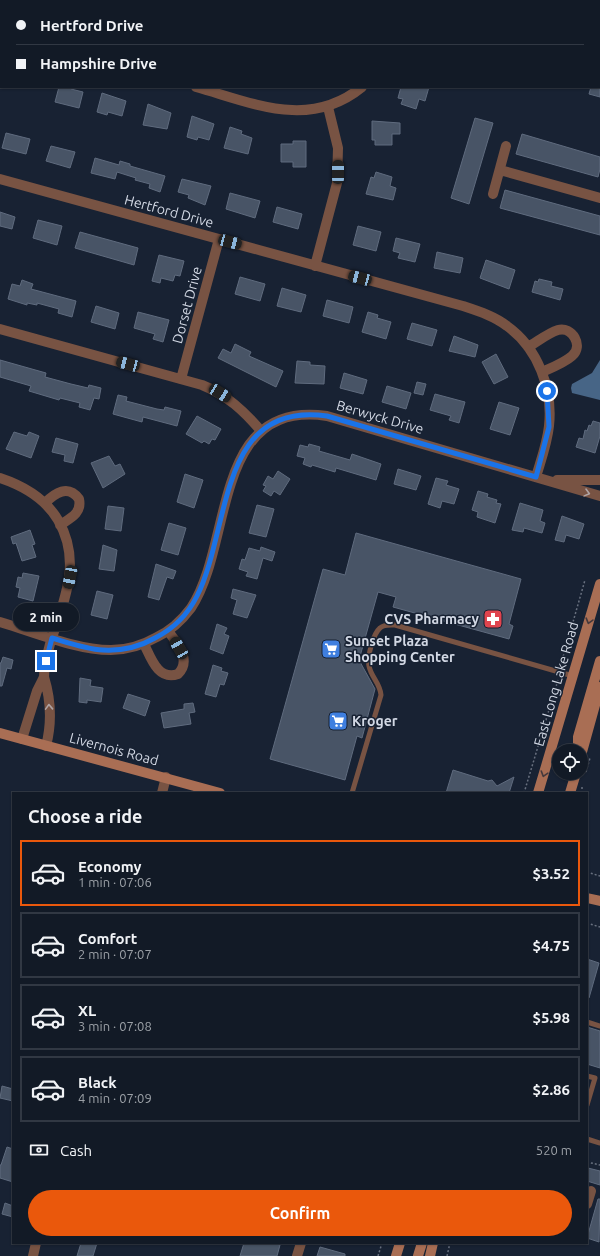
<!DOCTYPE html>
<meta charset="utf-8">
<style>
:root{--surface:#121a26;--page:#1b232e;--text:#f1f3f6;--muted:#9ca1a7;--line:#313843;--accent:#ea580c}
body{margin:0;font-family:Ubuntu,sans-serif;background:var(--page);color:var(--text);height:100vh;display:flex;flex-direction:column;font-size:15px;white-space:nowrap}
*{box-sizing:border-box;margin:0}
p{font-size:13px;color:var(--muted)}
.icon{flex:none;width:22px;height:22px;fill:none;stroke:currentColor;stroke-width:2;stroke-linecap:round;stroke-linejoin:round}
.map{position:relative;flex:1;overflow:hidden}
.details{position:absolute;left:12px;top:792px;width:576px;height:452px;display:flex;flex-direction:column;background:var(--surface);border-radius:0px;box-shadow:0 1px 3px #0004,0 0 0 1px var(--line)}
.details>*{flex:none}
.guide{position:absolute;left:0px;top:0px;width:600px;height:88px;box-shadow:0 1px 3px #0004,0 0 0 1px var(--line);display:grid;align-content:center;height:88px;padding:0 16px;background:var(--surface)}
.tools{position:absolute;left:552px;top:744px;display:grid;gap:8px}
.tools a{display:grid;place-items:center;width:36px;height:36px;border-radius:50%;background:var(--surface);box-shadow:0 1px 3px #0004,0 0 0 1px var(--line);font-size:20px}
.end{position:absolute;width:18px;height:18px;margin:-9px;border:5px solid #1a73e8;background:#fff;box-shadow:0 0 0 2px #fff}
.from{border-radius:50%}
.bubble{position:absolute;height:28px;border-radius:14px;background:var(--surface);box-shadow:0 1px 3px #0004,0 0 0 1px var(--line);font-size:13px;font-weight:700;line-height:28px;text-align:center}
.car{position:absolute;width:12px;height:24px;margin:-12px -6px;border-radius:5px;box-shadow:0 0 3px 1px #0007;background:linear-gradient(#222 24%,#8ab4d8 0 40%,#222 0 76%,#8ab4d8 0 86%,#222 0)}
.guide b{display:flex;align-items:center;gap:14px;height:38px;font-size:15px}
.guide b+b{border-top:1px solid var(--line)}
.guide i{width:10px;height:10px;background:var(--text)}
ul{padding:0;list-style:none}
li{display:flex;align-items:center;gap:12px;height:66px;margin:0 8px 6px;padding:0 8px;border:2px solid var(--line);border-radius:0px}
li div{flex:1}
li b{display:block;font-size:15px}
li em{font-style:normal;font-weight:700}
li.on{border-color:var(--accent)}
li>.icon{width:36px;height:36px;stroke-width:1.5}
h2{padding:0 16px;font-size:18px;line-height:48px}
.pay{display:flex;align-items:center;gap:10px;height:44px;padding:0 16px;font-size:15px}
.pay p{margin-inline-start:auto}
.primary-button{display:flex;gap:8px;margin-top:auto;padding:8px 16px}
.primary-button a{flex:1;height:46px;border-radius:24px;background:var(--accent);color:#fff;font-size:16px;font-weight:700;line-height:46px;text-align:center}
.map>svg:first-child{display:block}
.water{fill:#476586}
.building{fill:#485466;stroke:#5f6b7e}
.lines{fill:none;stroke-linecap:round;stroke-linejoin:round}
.path{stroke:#68707f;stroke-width:1.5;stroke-dasharray:2 2;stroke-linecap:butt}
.service{stroke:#785343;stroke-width:5}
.minor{stroke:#785343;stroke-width:10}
.secondary{stroke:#a96e54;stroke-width:10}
.oneway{stroke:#aea3a4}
.oneway2{stroke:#44393d}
.route{stroke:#1a73e8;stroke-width:5}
.labels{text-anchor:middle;stroke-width:3;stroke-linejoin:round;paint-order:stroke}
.street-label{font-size:14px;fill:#d2d8e4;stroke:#182233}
.poi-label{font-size:14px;font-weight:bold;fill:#d2d8e4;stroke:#182233;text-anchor:start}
</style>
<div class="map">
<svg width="600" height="1256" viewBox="0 0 600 1256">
<rect width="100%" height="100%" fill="#182233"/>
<path class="water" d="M600,360V400L572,393L571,388L572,384L592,373Z"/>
<path class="building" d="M59,87H72L71,89L83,92L79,108L55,102Z
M401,87H429L425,101L419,99L416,109L401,104L403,99L398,98Z
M591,87H600V97L589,94Z
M102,93L126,101L122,116L108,112L107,115L97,112Z
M148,104L171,113L167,129L143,125Z
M192,116L214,124L209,140L198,137L197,140L187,137Z
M475,118L493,123L469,204L451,198Z
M372,121L400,123V134H392V145H375V140H372Z
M230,127L242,131L241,134L252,138L248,154L224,148Z
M6,133L30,139L26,154L2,148Z
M522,134L600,157V169L598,177L516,154Z
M293,141H306V167H293V162H281V144H293Z
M51,146L75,152L70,168L46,161Z
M95,158L119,165L120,161L130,164V166L165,176L160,192L149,188L150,184L135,180L136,178L117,172L115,179L91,173Z
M376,172L392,177L390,186L396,188L393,200L366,194L371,177L374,178Z
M182,179L211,186L205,205L188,198L189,195L178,192Z
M505,190L600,216V235L500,208Z
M230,193L260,201L255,218L226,209Z
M277,207L302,214L298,229L273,222Z
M0,212L15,217L12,229L0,226Z
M38,220L62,226L57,245L33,238Z
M358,226L381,232L376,251L353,245Z
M80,232L138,248L134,265L75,248Z
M396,238L420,244L415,262L398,258L400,253L393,251Z
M437,252L463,258L460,273L434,268Z
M159,255L184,261L180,276L175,275L173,281L161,278L160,283L152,281Z
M486,260L515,270L509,289L480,278Z
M240,277L265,284L260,301L235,294Z
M539,279L552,282L551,286L563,289L560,300L532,292L535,281L538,282Z
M22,280L33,284L31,289L76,301L72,317L58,313L59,309L37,303V305L27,303V305L8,299L12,284L20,286Z
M282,288L306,295L301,312L277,306Z
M327,300L353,307L349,323L323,316Z
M96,306L119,313L115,329L91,322Z
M138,312L169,320L163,342L153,339L155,334L134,328Z
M368,312L378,315L377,318L391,322L386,339L362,332Z
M412,323L437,330L432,346L407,339Z
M454,336L478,345L475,357L449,351Z
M235,344L251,352L249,356L283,371L276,387L218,358L223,349L231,353Z
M496,354L508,377L494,384L482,362Z
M0,360L46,373L45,377L71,384L88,388L89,385L101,388L99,399L94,398L90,410L79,407L80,403L60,398L59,400L29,391L31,386L0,377Z
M297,361L310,362V365L325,366L324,384L295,383Z
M344,373L367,380L363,394L340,388Z
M417,382L426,384L423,395L414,393Z
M387,386L411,393L406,409L382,402Z
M435,394L465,402L459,423L449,420L451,416L430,410Z
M118,395L127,397L126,401L157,409L164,410L165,407L181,411L177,426L143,417L142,422L113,414Z
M499,402L519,408L510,435L490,429Z
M197,416L221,429L215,440L212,439L209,444L204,441L202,443L186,434Z
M593,421L600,423V436L595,453L576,447L579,438L583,439L585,430L587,431L589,425L591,426Z
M14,432L27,436L29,432L39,436L31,458L6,449Z
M56,438L78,444L73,463L64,461L65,455L52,452Z
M309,444L320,447L319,451L350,460L352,454L381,464L376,480L336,468L335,472L312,465L311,467L303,464L305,458L297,456L300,445L308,447Z
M109,456L115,466L120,464L125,474L103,488L91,463Z
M398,469L421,476L416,490L394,484Z
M278,471L290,479L280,495L274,491L271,496L263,491L266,486L263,485L268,476L273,479Z
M185,474L203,480L194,508L177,502Z
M436,478L448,481L446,485L459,489L454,504L442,501L440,508L428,504Z
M478,491L488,494L487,497L497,500L496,503L501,504L495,523L477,517L478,512L472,510Z
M520,503L543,510L540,521L545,523L542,533L524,528L523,532L512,530Z
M257,505L274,509L266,537L249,533Z
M108,506L124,508L121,531L105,529Z
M562,516L584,524L579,539L566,535L564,542L555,540Z
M169,523L186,528L178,555L161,550Z
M30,530L35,544L32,545L36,557L22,561L16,543L13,544L11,537Z
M356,533L521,579L509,624L513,626L509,639L393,607L396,597L378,592L359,660L375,689L362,738L357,736L345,780L270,759L323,569L345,575Z
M103,545L117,550L114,571L99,569Z
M261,547L275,552L272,561L263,558L257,579L246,576L248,572L239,569L242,559L245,560L249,548L260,551Z
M156,564L176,571L173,579L167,577L159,600L148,597Z
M23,573L39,576L33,601L18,597L20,588L16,587L18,577L22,578Z
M233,589L256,595L247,618L233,614L237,600L231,598Z
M97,591L113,595L107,619L91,615Z
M217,624L227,628L224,634L229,636L223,654L210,649Z
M3,657L13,660L11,669L7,668L2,686H0V663H1Z
M213,665L222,668L221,671L228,673L224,685L220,684L216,697L205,694Z
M80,678L91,680L90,686L103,688L101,702L87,700V703L79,702Z
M128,694L150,701L145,716L123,708Z
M193,703L195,712L189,713L191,724L164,728L161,713L184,709V704Z
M453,770L488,781L492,780L497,786L514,777L509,793H446Z
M587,959L599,963L589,998L587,997Z
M587,1027L600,1031V1068L587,1064Z
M2,1086L13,1089V1101L0,1098Z
M7,1147L13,1149V1182L0,1178V1165H1Z
M588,1168L600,1171V1185L587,1181Z
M598,1199H600L599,1242L587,1238Z
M5,1203L13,1206V1217L2,1214Z
M81,1243H97L93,1256H77Z
M244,1243H271L280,1245L277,1256H240Z
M320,1247L345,1254V1256H317Z"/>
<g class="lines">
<path class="path" d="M561,664L585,580
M586,772L590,758
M582,787V793
M524,793L558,680
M587,872L600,876
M587,923L600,927
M587,1162L600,1165
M378,1256L382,1243
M447,1256L450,1243"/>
<path class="service" d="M352,793L381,695C380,683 371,677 369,666C367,657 373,634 380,628C384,624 390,625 395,625L573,676
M587,1022L600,1026
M587,1076L595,1078L587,1105
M587,1139L600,1143"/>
<path class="minor" d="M449,0L453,1
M404,1V0
M0,33L1,34
M599,41H600
M196,87C253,103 309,130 362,87
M500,170L600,198
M0,179L463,306C478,311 494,316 507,326C538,348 553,389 549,426C547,444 541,460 536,477
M493,194L506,146
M315,266L337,183L338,148L328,107
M0,329L202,385C227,395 244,411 261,431
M528,347C537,342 548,333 558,330C572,326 584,346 572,356C564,363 551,368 542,372
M181,379L219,239
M0,478C24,486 45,498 58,520C83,563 63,602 50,644C47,655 44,666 44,677
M557,480H600
M45,503C55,493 68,484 79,499C82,513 71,518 60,525
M0,622C34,632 76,650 111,650C127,650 143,645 157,637C170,631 182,620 191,608C234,543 211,399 327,416L600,496
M144,644C151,658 158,681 178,674C192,660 177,643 168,631
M22,739L37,691L44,677C51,700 52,723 46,746
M162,793L166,777
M587,1204L591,1191
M33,1256L36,1243
M297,1256L301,1243"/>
<path class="secondary" d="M0,733L220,793
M578,751V737L600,661
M582,752L600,687
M538,793L600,584
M570,793L576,773
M587,898L600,901
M396,1256L400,1243
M418,1256L422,1243
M430,1256L433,1243"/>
</g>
<defs><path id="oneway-chevron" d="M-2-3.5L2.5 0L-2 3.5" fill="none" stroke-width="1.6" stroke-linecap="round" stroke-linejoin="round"/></defs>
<g class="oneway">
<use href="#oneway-chevron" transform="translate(587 493) rotate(15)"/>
<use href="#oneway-chevron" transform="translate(49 707) rotate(-92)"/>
</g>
<g class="oneway2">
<use href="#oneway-chevron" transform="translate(589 621) rotate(106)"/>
<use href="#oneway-chevron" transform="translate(544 774) rotate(107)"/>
</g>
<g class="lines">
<path class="route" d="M46,661L52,638C69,643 86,649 103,650C121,651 139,647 155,638C173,629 188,614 197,596C231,529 217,400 327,416L536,477L549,427L547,391"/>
</g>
<defs>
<symbol id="pharmacy-square" viewBox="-11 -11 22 22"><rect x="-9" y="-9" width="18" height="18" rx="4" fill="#e0444e" stroke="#182233"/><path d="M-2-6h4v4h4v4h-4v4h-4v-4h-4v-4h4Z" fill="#fff"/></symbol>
<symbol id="supermarket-square" viewBox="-11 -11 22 22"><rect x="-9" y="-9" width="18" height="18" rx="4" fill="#3f7fe0" stroke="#182233"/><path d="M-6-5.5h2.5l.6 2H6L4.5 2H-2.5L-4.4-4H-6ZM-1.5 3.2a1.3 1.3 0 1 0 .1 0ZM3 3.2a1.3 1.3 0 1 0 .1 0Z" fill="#fff"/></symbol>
</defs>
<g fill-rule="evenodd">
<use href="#pharmacy-square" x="482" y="608" width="22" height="22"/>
<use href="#supermarket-square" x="320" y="638" width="22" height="22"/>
<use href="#supermarket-square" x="327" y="710" width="22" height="22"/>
</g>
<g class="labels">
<g class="street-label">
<text transform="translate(169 211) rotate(15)" y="5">Hertford Drive</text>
<text transform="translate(187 305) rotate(-75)" y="5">Dorset Drive</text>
<text transform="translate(380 417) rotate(16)" y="5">Berwyck Drive</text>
<text transform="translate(556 684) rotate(-74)" y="5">East Long Lake Road</text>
<text transform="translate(114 749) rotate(15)" y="5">Livernois Road</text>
</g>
<g class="poi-label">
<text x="479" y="624" text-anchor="end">CVS Pharmacy</text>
<text x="345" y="646">Sunset Plaza<tspan x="345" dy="16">Shopping Center</tspan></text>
<text x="352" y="726">Kroger</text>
</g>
</g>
</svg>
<div class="tools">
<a><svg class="icon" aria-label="locate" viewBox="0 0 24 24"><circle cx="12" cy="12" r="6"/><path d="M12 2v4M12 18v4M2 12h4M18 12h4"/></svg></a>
</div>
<i class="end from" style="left:547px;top:391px"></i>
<i class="end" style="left:46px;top:661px"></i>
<div class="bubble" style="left:13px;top:603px;width:66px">2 min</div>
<i class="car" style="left:338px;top:172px;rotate:0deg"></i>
<i class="car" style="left:230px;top:242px;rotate:105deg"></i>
<i class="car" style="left:360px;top:278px;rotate:285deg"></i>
<i class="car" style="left:128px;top:364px;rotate:285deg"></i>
<i class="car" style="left:220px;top:393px;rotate:122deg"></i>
<i class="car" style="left:70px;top:577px;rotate:191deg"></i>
<i class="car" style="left:179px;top:648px;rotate:330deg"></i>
<div class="guide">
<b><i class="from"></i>Hertford Drive</b>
<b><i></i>Hampshire Drive</b>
</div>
<section class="details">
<h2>Choose a ride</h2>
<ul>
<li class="on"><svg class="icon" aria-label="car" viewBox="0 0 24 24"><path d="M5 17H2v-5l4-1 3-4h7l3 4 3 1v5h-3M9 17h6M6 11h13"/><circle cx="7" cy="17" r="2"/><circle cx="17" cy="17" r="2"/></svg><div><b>Economy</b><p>1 min · 07:06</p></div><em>$3.52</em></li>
<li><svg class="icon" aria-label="car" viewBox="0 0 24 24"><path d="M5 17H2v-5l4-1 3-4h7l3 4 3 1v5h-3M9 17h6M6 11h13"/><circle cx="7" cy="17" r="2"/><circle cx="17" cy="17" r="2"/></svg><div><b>Comfort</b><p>2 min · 07:07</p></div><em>$4.75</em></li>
<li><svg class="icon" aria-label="car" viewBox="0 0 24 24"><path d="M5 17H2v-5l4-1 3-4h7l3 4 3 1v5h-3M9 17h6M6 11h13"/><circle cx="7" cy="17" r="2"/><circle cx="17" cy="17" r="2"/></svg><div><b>XL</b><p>3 min · 07:08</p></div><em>$5.98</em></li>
<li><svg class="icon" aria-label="car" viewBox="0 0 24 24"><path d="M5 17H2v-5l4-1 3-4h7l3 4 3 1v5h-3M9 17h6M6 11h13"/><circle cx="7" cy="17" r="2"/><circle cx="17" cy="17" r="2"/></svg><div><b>Black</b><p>4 min · 07:09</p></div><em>$2.86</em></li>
</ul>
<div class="pay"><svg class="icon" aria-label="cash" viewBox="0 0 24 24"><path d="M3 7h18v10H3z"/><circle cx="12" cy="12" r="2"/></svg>Cash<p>520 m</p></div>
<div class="primary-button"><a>Confirm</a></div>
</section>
</div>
